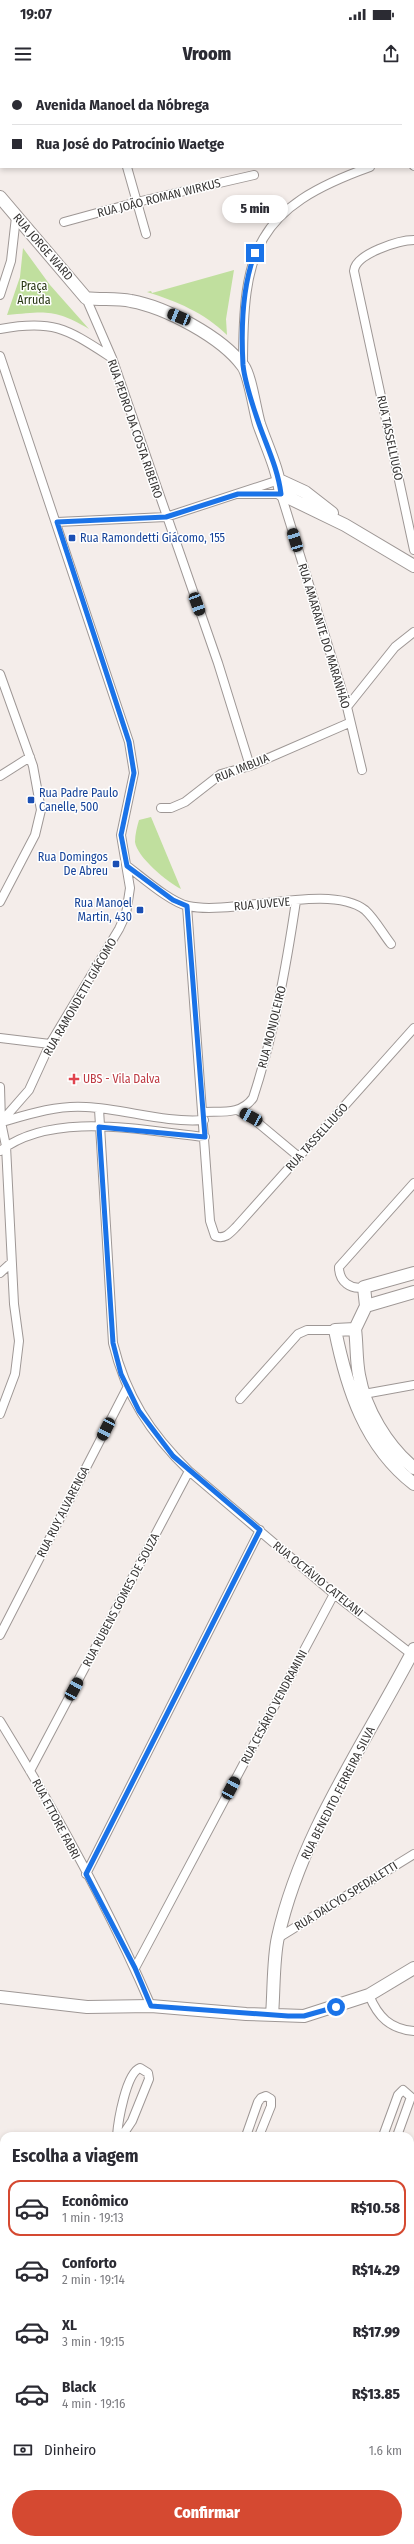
<!DOCTYPE html>
<html lang="pt">
<meta charset="utf-8">
<style>
:root{--surface:#fff;--page:#f2f2f3;--text:#2b2b33;--muted:#7c7c81;--line:#e1e1e2;--accent:#d54931}
body{margin:0;font-family:"Fira Sans Condensed",sans-serif;background:var(--page);color:var(--text);height:100vh;display:flex;flex-direction:column;font-size:15px;white-space:nowrap}
*{box-sizing:border-box;margin:0}
p{font-size:13px;color:var(--muted)}
.icon{flex:none;width:22px;height:22px;fill:none;stroke:currentColor;stroke-width:2;stroke-linecap:round;stroke-linejoin:round}
.map{position:relative;flex:1;overflow:hidden}
.sheet{position:absolute;left:0px;top:2052px;width:414px;height:412px;display:flex;flex-direction:column;background:var(--surface);border-radius:12px 12px 0 0;box-shadow:0 2px 6px #0003}
.sheet>*{flex:none}
.guide{position:absolute;left:0px;top:0px;width:414px;height:88px;box-shadow:0 2px 6px #0003;display:grid;align-content:center;height:88px;padding:0 12px;background:var(--surface)}
.end{position:absolute;width:18px;height:18px;margin:-9px;border:5px solid #1a73e8;background:#fff;box-shadow:0 0 0 2px #fff}
.from{border-radius:50%}
.bubble{position:absolute;height:28px;border-radius:14px;background:var(--surface);box-shadow:0 2px 6px #0003;font-size:13px;font-weight:800;line-height:28px;text-align:center}
.car{position:absolute;width:12px;height:24px;margin:-12px -6px;border-radius:5px;box-shadow:0 0 3px 1px #0007;background:linear-gradient(#222 24%,#8ab4d8 0 40%,#222 0 76%,#8ab4d8 0 86%,#222 0)}
.guide b{display:flex;align-items:center;gap:14px;height:38px;font-size:15px}
.guide b+b{border-top:1px solid var(--line)}
.guide i{width:10px;height:10px;background:var(--text)}
ul{padding:0;list-style:none}
li{display:flex;align-items:center;gap:12px;height:56px;margin:0 8px 6px;padding:0 4px;border:2px solid transparent;border-radius:12px}
li div{flex:1}
li b{display:block;font-size:15px}
li em{font-style:normal;font-weight:800}
li.on{border-color:var(--accent)}
li>.icon{width:36px;height:36px;stroke-width:1.5}
h2{padding:0 12px;font-size:18px;line-height:48px}
.pay{display:flex;align-items:center;gap:10px;height:44px;padding:0 12px;font-size:15px}
.pay p{margin-inline-start:auto}
.primary-button{display:flex;gap:8px;margin-top:auto;padding:8px 12px}
.primary-button a{flex:1;height:46px;border-radius:24px;background:var(--accent);color:#fff;font-size:16px;font-weight:800;line-height:46px;text-align:center}
.status{display:flex;justify-content:space-between;align-items:center;height:28px;padding:0 20px;background:var(--surface);direction:ltr}
.status svg{height:11px;fill:currentColor}
header{display:flex;justify-content:space-between;align-items:center;height:52px;padding:0 12px;background:var(--surface);font-size:18px;font-weight:800}
.map>svg:first-child{display:block}
.green{fill:#c0df9e}
.lines{fill:none;stroke-linecap:round;stroke-linejoin:round}
.street-casing{stroke:#9e9795;stroke-width:10}
.secondary-casing{stroke:#9e9795;stroke-width:14}
.street{stroke:#fff;stroke-width:8}
.secondary{stroke:#fff;stroke-width:12}
.route{stroke:#1a73e8;stroke-width:5}
.transit-dot{fill:#1a4fb4;stroke:#fff;stroke-width:1.5}
.health-dot{fill:#e0444e;stroke:#fff;stroke-width:1.5}
.labels{text-anchor:middle;stroke-width:3;stroke-linejoin:round;paint-order:stroke}
.street-label{font-size:12px;fill:#383635;stroke:#fff}
.park-label{font-size:12px;fill:#273613;stroke:#fff}
.transit-label{font-size:12px;fill:#164399;stroke:#fff;text-anchor:start}
.health-label{font-size:12px;fill:#be3a42;stroke:#fff;text-anchor:start}
</style>
<div class="status"><b>19:07</b><svg viewBox="0 0 49 12"><path d="M0 12V9h3v3zM5 12V6h3v6zM10 12V3h3v9zM15 12V0h3v12zM26 1h20v11H26zM47 4h2v5h-2z"/></svg></div>
<header><svg class="icon" aria-label="menu" viewBox="0 0 24 24"><path d="M4 6h16M4 12h16M4 18h16"/></svg>Vroom<svg class="icon" aria-label="share" viewBox="0 0 24 24"><path d="M12 15V3M7 8l5-5 5 5M5 13v7h14v-7"/></svg></header>
<div class="map">
<svg width="414" height="2464" viewBox="0 0 414 2464">
<rect width="100%" height="100%" fill="#f4edea"/>
<path class="green" d="M23,168L50,205L89,249C53,228 45,232 7,235L20,197Z
M234,190L226,239L227,255C205,233 176,221 147,212L151,211L152,213Z
M151,737L181,809C167,802 137,777 135,762C135,754 137,747 139,740Z"/>
<g class="lines">
<defs>
<path id="street" d="M102,0L103,1
M327,0L328,1
M44,1L47,0
M301,1L302,0
M413,12H414
M413,85L414,86
M127,87L146,154
M64,142L137,122L254,95
M414,160C399,160 355,174 354,191L414,470
M0,215L11,181L16,137
M86,218L112,278L218,583L250,686
M0,249C54,239 67,249 112,278
M0,276L129,662L134,693L121,755L130,808L126,834L119,849L50,964L29,1010L1,1042
M243,286C243,170 255,128 370,87
M237,414H281L347,627L362,690
M57,442L166,437L279,400
M0,594L33,686L41,730L35,755L0,822
M347,627L395,567L414,552
M0,696L30,677
M161,728H171L185,722L221,694L250,686L349,643
M127,786C142,797 170,822 188,826C233,836 330,802 365,830C375,839 383,854 391,864
M187,826L210,1141L215,1156C225,1160 230,1153 237,1146L414,948
M0,958L50,964
M0,1007L1,1042L6,1066L14,1224L19,1261L15,1294L0,1334
M99,1029L113,1263C126,1316 150,1353 189,1391L334,1514L414,1576
M239,1031L251,1037L299,1077
M203,1032C222,1031 241,1035 253,1018C274,954 286,888 296,821
M2,1042C29,1034 57,1025 86,1027C126,1029 163,1043 204,1040
M0,1071C53,1030 144,1051 205,1057
M0,1193L11,1183
M364,1207C351,1210 339,1202 339,1187L414,1103
M364,1314L414,1305
M240,1319L298,1254L307,1250H335
M0,1555L127,1308
M0,1641C56,1732 109,1828 151,1926
M30,1691L189,1391
M86,1794L260,1450
M278,1858L414,1774
M135,1888L334,1514
M369,1915C378,1937 390,1949 414,1951
M117,2056C118,2042 126,1993 140,1988L148,1993L149,1999L132,2041L122,2056
M246,2056L258,2022L261,2018L266,2016L271,2019V2026L259,2056
M383,2056L398,2015L403,2010L411,2017L397,2056
M0,2324L4,2325
M0,2343L4,2344
M410,2355H414
M410,2376H414
M232,2464L233,2460
M371,2464L372,2460"/>
<path id="secondary" d="M0,117L86,218C101,220 116,218 131,221C165,227 222,257 243,286C250,295 255,331 259,344C267,367 278,389 281,414L345,445L414,486
M279,400L305,412L332,433
M414,1193L364,1207L366,1226L355,1249L335,1250C347,1309 365,1366 414,1404
M366,1226L414,1212
M355,1249C357,1264 356,1279 359,1295C365,1329 387,1366 414,1388
M0,1917L87,1927L151,1926L246,1934L304,1936L369,1915L414,1888
M272,1935C274,1911 273,1879 278,1857C301,1753 366,1662 414,1569"/>
</defs>
<use href="#street" class="street-casing"/>
<use href="#secondary" class="secondary-casing"/>
<use href="#street" class="street"/>
<use href="#secondary" class="secondary"/>
</g>
<g class="lines">
<path class="route" d="M255,173C242,207 241,249 243,285C245,304 253,326 259,344C267,367 278,389 281,414H238L166,437L57,442L129,662L134,693L121,755L127,786L173,820L187,826L205,1057L99,1047L113,1263L121,1294L139,1331L173,1376L260,1450L86,1794L135,1888L151,1926L288,1936H304L336,1927"/>
</g>
<g class="transit-dot">
<rect x="68" y="454" width="8" height="8" rx="2"/>
<rect x="27" y="716" width="8" height="8" rx="2"/>
<rect x="112" y="780" width="8" height="8" rx="2"/>
<rect x="136" y="826" width="8" height="8" rx="2"/>
</g>
<path class="health-dot" d="M72 993h4v4h4v4h-4v4h-4v-4h-4v-4h4z"/>
<g class="labels">
<g class="street-label">
<text transform="translate(159 118) rotate(-14)" y="4">RUA JOÃO ROMAN WIRKUS</text>
<text transform="translate(43 167) rotate(49)" y="4">RUA JORGE WARD</text>
<text transform="translate(135 349) rotate(71)" y="4">RUA PEDRO DA COSTA RIBEIRO</text>
<text transform="translate(390 358) rotate(78)" y="4">RUA TASSELLIUGO</text>
<text transform="translate(324 556) rotate(73)" y="4">RUA AMARANTE DO MARANHÃO</text>
<text transform="translate(242 688) rotate(-22)" y="4">RUA IMBUIA</text>
<text transform="translate(262 824) rotate(-5)" y="4">RUA JUVEVE</text>
<text transform="translate(80 917) rotate(-60)" y="4">RUA RAMONDETTI GIÁCOMO</text>
<text transform="translate(272 947) rotate(-76)" y="4">RUA MONJOLEIRO</text>
<text transform="translate(317 1057) rotate(-48)" y="4">RUA TASSELLIUGO</text>
<text transform="translate(63 1432) rotate(-63)" y="4">RUA RUY ALVARENGA</text>
<text transform="translate(318 1499) rotate(39)" y="4">RUA OCTÁVIO CATELANI</text>
<text transform="translate(121 1520) rotate(-62)" y="4">RUA RUBENS GOMES DE SOUZA</text>
<text transform="translate(274 1627) rotate(-62)" y="4">RUA CESÁRIO VENDRAMINI</text>
<text transform="translate(338 1713) rotate(-63)" y="4">RUA BENEDITO FERREIRA SILVA</text>
<text transform="translate(56 1739) rotate(62)" y="4">RUA ETTORE FABRI</text>
<text transform="translate(346 1816) rotate(-32)" y="4">RUA DALCYO SPEDALETTI</text>
</g>
<g class="park-label">
<text x="34" y="210">Praça<tspan x="34" dy="14">Arruda</tspan></text>
</g>
<g class="transit-label">
<text x="80" y="462">Rua Ramondetti Giácomo, 155</text>
<text x="39" y="717">Rua Padre Paulo<tspan x="39" dy="14">Canelle, 500</tspan></text>
<text x="108" y="781" text-anchor="end">Rua Domingos<tspan x="108" dy="14">De Abreu</tspan></text>
<text x="132" y="827" text-anchor="end">Rua Manoel<tspan x="132" dy="14">Martin, 430</tspan></text>
</g>
<g class="health-label">
<text x="83" y="1003">UBS - Vila Dalva</text>
</g>
</g>
</svg>
<i class="end from" style="left:336px;top:1927px"></i>
<i class="end" style="left:255px;top:173px"></i>
<div class="bubble" style="left:222px;top:115px;width:66px">5 min</div>
<i class="car" style="left:179px;top:237px;rotate:292deg"></i>
<i class="car" style="left:295px;top:460px;rotate:343deg"></i>
<i class="car" style="left:197px;top:524px;rotate:160deg"></i>
<i class="car" style="left:251px;top:1037px;rotate:298deg"></i>
<i class="car" style="left:106px;top:1349px;rotate:207deg"></i>
<i class="car" style="left:74px;top:1609px;rotate:28deg"></i>
<i class="car" style="left:231px;top:1708px;rotate:28deg"></i>
<div class="guide">
<b><i class="from"></i>Avenida Manoel da Nóbrega</b>
<b><i></i>Rua José do Patrocínio Waetge</b>
</div>
<section class="sheet">
<h2>Escolha a viagem</h2>
<ul>
<li class="on"><svg class="icon" aria-label="car" viewBox="0 0 24 24"><path d="M5 17H2v-5l4-1 3-4h7l3 4 3 1v5h-3M9 17h6M6 11h13"/><circle cx="7" cy="17" r="2"/><circle cx="17" cy="17" r="2"/></svg><div><b>Econômico</b><p>1 min · 19:13</p></div><em>R$10.58</em></li>
<li><svg class="icon" aria-label="car" viewBox="0 0 24 24"><path d="M5 17H2v-5l4-1 3-4h7l3 4 3 1v5h-3M9 17h6M6 11h13"/><circle cx="7" cy="17" r="2"/><circle cx="17" cy="17" r="2"/></svg><div><b>Conforto</b><p>2 min · 19:14</p></div><em>R$14.29</em></li>
<li><svg class="icon" aria-label="car" viewBox="0 0 24 24"><path d="M5 17H2v-5l4-1 3-4h7l3 4 3 1v5h-3M9 17h6M6 11h13"/><circle cx="7" cy="17" r="2"/><circle cx="17" cy="17" r="2"/></svg><div><b>XL</b><p>3 min · 19:15</p></div><em>R$17.99</em></li>
<li><svg class="icon" aria-label="car" viewBox="0 0 24 24"><path d="M5 17H2v-5l4-1 3-4h7l3 4 3 1v5h-3M9 17h6M6 11h13"/><circle cx="7" cy="17" r="2"/><circle cx="17" cy="17" r="2"/></svg><div><b>Black</b><p>4 min · 19:16</p></div><em>R$13.85</em></li>
</ul>
<div class="pay"><svg class="icon" aria-label="cash" viewBox="0 0 24 24"><path d="M3 7h18v10H3z"/><circle cx="12" cy="12" r="2"/></svg>Dinheiro<p>1.6 km</p></div>
<div class="primary-button"><a>Confirmar</a></div>
</section>
</div>
